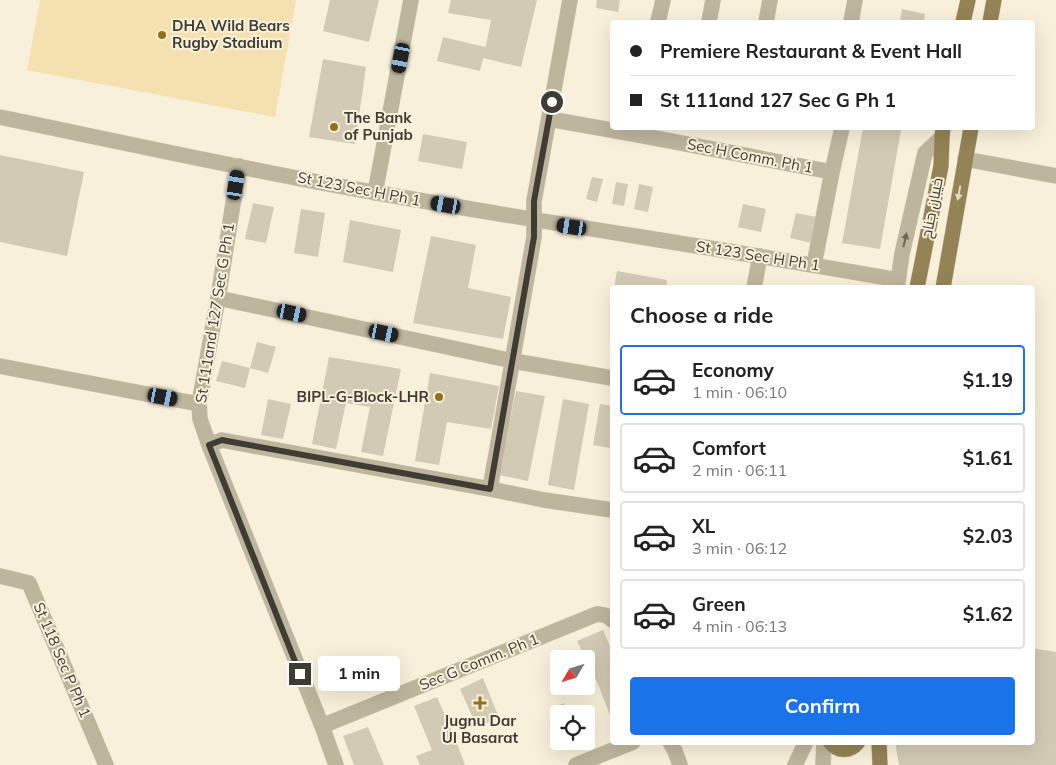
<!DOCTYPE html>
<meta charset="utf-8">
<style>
:root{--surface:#fff;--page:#f2f2f2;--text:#222;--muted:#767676;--line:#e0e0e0;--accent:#1a73e8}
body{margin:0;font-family:Mulish,Cairo,sans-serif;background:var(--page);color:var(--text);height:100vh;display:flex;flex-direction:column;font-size:19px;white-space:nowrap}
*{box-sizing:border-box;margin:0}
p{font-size:16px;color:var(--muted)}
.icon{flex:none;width:28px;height:28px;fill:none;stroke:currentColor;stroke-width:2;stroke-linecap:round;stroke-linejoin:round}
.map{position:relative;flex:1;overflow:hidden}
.sheet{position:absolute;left:610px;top:285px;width:425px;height:460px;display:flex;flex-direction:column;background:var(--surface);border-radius:5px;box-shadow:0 5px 20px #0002}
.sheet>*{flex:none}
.banner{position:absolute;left:610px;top:20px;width:425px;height:110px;border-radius:5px;box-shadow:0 5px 20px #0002;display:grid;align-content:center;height:110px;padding:0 20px;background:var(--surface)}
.needle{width:32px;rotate:232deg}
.tools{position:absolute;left:550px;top:650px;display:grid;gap:10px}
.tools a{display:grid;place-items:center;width:45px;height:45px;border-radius:5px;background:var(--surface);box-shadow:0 5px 20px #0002;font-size:25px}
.end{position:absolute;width:22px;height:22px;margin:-11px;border:6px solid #3f3c34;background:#fff;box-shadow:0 0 0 2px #fff}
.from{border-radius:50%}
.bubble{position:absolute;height:35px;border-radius:5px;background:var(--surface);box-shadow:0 5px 20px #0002;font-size:16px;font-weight:700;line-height:35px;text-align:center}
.car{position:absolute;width:15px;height:30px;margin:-15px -8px;border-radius:6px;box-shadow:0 0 4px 1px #0007;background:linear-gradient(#222 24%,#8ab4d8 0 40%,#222 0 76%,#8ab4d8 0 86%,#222 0)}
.banner b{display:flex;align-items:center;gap:18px;height:48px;font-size:19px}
.banner b+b{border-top:1px solid var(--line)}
.banner i{width:12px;height:12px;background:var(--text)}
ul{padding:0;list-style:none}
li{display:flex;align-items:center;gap:15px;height:70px;margin:0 10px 8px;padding:0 10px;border:2px solid var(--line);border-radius:5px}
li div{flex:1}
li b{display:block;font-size:19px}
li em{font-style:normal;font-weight:700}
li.selected{border-color:var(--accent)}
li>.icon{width:45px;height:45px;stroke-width:1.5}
h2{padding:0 20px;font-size:22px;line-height:60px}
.action{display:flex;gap:10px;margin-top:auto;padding:10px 20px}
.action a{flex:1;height:58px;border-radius:5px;background:var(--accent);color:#fff;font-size:20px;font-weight:700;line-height:58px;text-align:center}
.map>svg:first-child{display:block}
.green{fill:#f4e1af}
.building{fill:#d2cab4}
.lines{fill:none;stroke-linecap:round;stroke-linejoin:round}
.major-tunnel{stroke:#d3ccb9;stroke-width:15;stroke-dasharray:15 8;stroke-linecap:butt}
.minor-casing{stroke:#d3ccb9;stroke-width:16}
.major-casing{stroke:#d3ccb9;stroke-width:16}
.minor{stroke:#beb59d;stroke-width:15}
.major{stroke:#948355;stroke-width:15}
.oneway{fill:#e4dabf}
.oneway2{fill:#6b6659}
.route{stroke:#3f3c34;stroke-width:6}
.poi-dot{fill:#8f7217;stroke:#f8f0da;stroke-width:2}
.labels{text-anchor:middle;stroke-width:4;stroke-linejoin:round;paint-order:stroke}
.poi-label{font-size:15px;font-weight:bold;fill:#3f3c34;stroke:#f8f0da;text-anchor:start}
.street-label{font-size:15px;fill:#3f3c34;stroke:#f8f0da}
</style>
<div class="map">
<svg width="1056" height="765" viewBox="0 0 1056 765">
<rect width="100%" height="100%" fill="#f8f0da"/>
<path class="green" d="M40,0H296L275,117L27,70Z"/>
<path class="building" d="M330,0H379L369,42L323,31Z
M451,0H537L521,67L483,58L480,71L437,61L443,37L485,47L486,45L491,20L448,13Z
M597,0H620L618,12L596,8Z
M902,9L925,14L924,22H900Z
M323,59L366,67L355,144L309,137Z
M863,128H887L901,130L880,249L842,243Z
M423,134L467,142L462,169L418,161Z
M0,155L84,172L67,256L0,242Z
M592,177L603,179L597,202L586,199Z
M616,182L628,184L624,206L612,204Z
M639,184L653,187L648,212L634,209Z
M253,203L274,207L266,243L245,239Z
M743,204L766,209L761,232L738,227Z
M301,209L325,213L318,257L294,253Z
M796,213L817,217L812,243L790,238Z
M350,220L401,230L393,272L343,262Z
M431,236L476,245L468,288L511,297L503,339L413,323Z
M617,271L667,280L666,288H614Z
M257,342L276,347L268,373L250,368Z
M329,357L401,369L383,456L361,452L370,407L346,403L336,449L312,444Z
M222,361L250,368L245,388L216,381Z
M430,373L499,386L491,429L447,422L439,465L415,461Z
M516,391L545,396L528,481L499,475Z
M268,399L291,404L283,439L261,435Z
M563,399L589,404L574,490L548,485Z
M600,404L612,406V429L610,448L593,445Z
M603,630L612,651V720L597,682L577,641Z
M1032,648L1056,652V765H899L895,742H1032Z
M483,678L499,718L477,727L460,689Z
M437,697L456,741L465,765H420L416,756L432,750L414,706Z
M564,703L569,714H559V726L551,708Z
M368,727L384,765H354L343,736Z"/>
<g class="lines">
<path class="major-tunnel" d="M844,742V765"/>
<defs>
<path id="minor" d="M658,22L663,0
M709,22L713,0
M766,22L770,0
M851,22L855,0
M0,117C126,143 251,171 378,193C551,224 725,249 898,280
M549,119L639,135L832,172
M965,159L1056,176
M239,166L218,298L199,404L200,419L209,445L322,726L336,765
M375,193L411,0
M814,265L832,172L842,128
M754,288L760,256
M897,288L902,254L925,153L942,137
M218,298L513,361L612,378
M0,366L199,404
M209,445L222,440L227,441L490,489L544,500L612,510
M490,489L534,237V201L570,0
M0,576L29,583L106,765
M322,726L597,614C604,615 608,615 612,620
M670,742L675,751L680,765
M576,765L633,742
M795,765L806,742
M823,765L824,742"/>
<path id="major" d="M963,22L968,0
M990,22L994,0
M917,288L941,166L942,137L943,128
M943,288L971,128
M830,742C838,752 850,752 858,742
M879,742L880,765"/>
</defs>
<use href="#minor" class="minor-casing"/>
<use href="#major" class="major-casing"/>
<use href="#minor" class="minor"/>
<use href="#major" class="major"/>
</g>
<defs><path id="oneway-solid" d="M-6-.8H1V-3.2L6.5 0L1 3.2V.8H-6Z" transform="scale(1.25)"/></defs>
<use class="oneway" href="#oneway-solid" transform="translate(959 193) rotate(100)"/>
<use class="oneway2" href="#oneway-solid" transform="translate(905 240) rotate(-77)"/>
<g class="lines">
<path class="route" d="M300,674L209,445L222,440L227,441L490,489L534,237V201L552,102"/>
</g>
<g class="poi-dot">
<circle cx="162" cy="35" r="5"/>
<circle cx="334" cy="127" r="5"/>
<circle cx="439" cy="397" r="5"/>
<path d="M477.5 695.5h5v5h5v5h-5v5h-5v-5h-5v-5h5z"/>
</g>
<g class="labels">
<g class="poi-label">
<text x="172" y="31">DHA Wild Bears<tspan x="172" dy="17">Rugby Stadium</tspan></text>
<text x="344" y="123">The Bank<tspan x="344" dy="17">of Punjab</tspan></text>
<text x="429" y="402" text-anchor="end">BIPL-G-Block-LHR</text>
<text x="480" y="726" text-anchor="middle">Jugnu Dar<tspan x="480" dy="17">Ul Basarat</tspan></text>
</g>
<g class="street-label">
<text transform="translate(750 156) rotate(11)" y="5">Sec H Comm. Ph 1</text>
<text transform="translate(359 189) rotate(11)" y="5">St 123 Sec H Ph 1</text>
<text transform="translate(932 208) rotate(-79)" y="5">خیبان جناح</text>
<text transform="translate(758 256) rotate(9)" y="5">St 123 Sec H Ph 1</text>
<text transform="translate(215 313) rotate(-81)" y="5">St 111and 127 Sec G Ph 1</text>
<text transform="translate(62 660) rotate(67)" y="5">St 118 Sec P Ph 1</text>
<text transform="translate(479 662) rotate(-22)" y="5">Sec G Comm. Ph 1</text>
</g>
</g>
</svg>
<div class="tools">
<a><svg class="needle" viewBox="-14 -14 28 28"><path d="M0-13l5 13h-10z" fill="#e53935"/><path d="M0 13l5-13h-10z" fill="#767676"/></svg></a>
<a><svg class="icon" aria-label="locate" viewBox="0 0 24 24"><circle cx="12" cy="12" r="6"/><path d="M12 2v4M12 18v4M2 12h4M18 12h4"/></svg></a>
</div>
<i class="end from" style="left:552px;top:102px"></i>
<i class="end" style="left:300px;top:674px"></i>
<div class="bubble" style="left:318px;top:656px;width:82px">1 min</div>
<i class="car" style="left:401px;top:58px;rotate:191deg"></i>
<i class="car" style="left:236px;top:185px;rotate:9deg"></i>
<i class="car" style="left:446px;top:205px;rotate:280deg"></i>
<i class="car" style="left:572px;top:227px;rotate:279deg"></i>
<i class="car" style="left:292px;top:313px;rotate:102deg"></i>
<i class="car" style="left:384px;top:333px;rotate:102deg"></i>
<i class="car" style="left:163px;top:397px;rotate:101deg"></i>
<div class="banner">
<b><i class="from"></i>Premiere Restaurant &amp; Event Hall</b>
<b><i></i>St 111and 127 Sec G Ph 1</b>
</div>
<section class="sheet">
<h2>Choose a ride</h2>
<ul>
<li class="selected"><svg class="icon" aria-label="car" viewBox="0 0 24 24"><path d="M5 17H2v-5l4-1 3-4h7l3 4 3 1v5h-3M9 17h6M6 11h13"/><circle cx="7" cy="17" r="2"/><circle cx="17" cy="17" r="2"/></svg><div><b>Economy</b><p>1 min · 06:10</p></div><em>$1.19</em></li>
<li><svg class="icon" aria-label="car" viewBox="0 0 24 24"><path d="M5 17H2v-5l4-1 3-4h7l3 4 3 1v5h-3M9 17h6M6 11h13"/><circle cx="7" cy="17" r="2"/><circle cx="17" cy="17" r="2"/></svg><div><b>Comfort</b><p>2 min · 06:11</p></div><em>$1.61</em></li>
<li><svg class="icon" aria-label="car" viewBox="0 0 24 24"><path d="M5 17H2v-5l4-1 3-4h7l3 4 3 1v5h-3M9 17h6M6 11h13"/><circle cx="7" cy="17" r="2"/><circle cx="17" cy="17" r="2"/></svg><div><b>XL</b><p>3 min · 06:12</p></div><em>$2.03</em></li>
<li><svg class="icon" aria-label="car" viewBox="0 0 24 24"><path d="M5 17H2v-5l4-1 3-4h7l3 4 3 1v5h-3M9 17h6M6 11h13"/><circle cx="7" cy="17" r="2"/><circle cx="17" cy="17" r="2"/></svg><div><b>Green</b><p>4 min · 06:13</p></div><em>$1.62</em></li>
</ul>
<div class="action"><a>Confirm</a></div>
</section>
</div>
